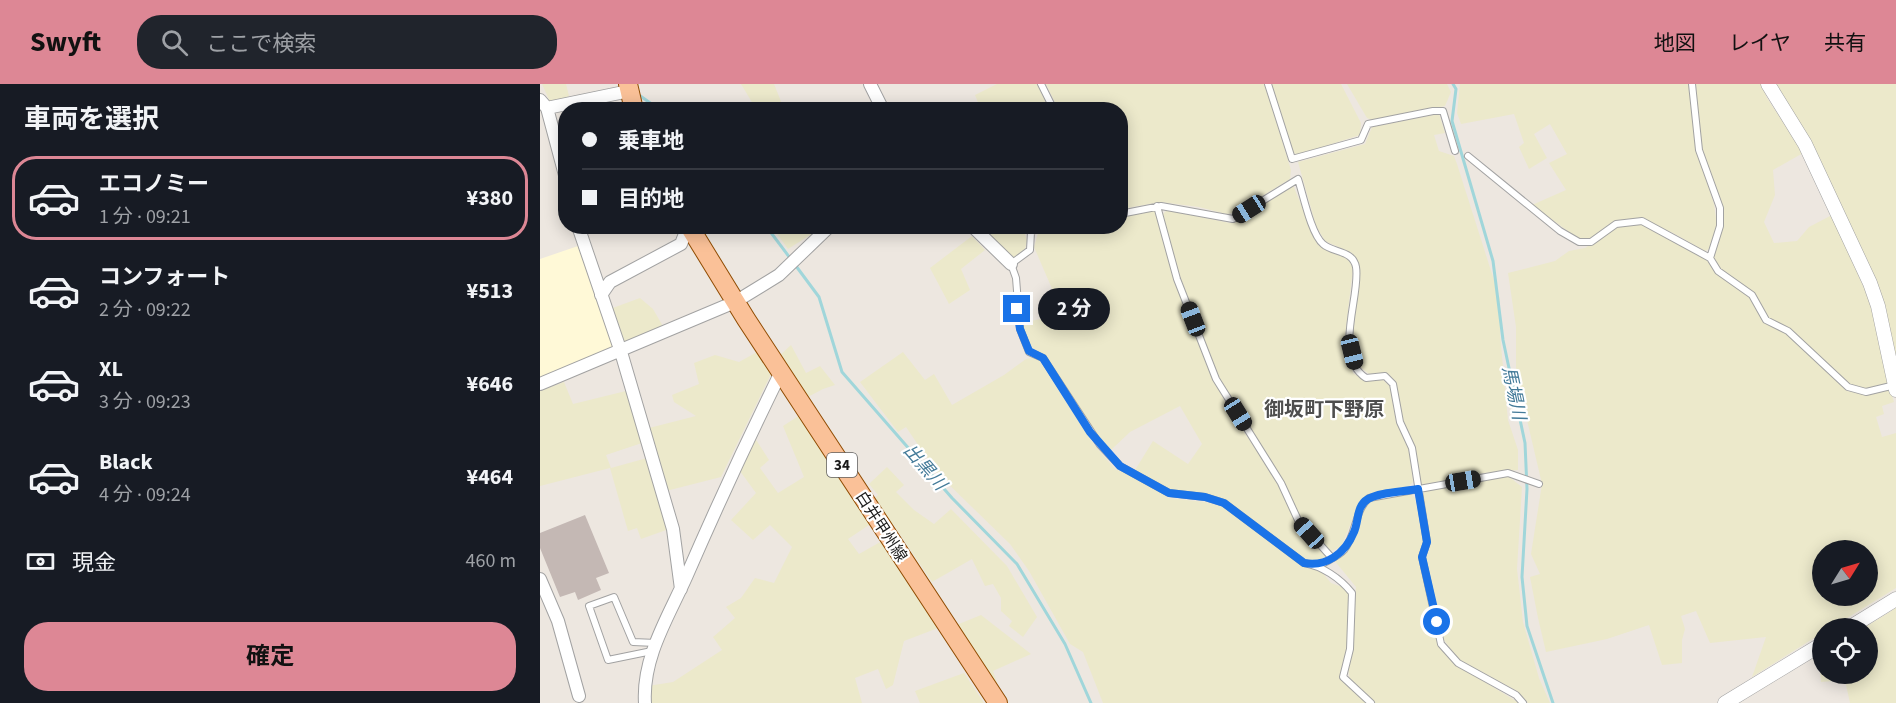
<!DOCTYPE html>
<html lang="ja">
<meta charset="utf-8">
<style>
:root{--surface:#171b24;--page:#20242c;--text:#f1f3f6;--muted:#9ea1a6;--line:#363941;--accent:#dd8795}
body{margin:0;font-family:"Source Sans 3","Noto Sans JP",sans-serif;background:var(--page);color:var(--text);height:100vh;display:flex;flex-direction:column;font-size:22px;white-space:nowrap}
*{box-sizing:border-box;margin:0}
p{font-size:20px;color:var(--muted)}
.icon{flex:none;width:33px;height:33px;fill:none;stroke:currentColor;stroke-width:2;stroke-linecap:round;stroke-linejoin:round}
.map{position:relative;flex:1;overflow:hidden}
.side{display:flex;flex-direction:column;background:var(--surface);width:540px}
.side>*{flex:none}
.guide{position:absolute;left:18px;top:18px;width:570px;height:132px;border-radius:24px;box-shadow:0 3px 15px #0003;display:grid;align-content:center;height:132px;padding:0 24px;background:var(--surface)}
.needle{width:39px;rotate:53deg}
.controls{position:absolute;left:1272px;top:456px;display:grid;gap:12px}
.controls a{display:grid;place-items:center;width:66px;height:66px;border-radius:50%;background:var(--surface);box-shadow:0 3px 15px #0003;font-size:30px}
.end{position:absolute;width:27px;height:27px;margin:-14px;border:8px solid #1a73e8;background:#fff;box-shadow:0 0 0 3px #fff}
.from{border-radius:50%}
.bubble{position:absolute;height:42px;border-radius:21px;background:var(--surface);box-shadow:0 3px 15px #0003;font-size:20px;font-weight:700;line-height:42px;text-align:center}
.car{position:absolute;width:18px;height:36px;margin:-18px -9px;border-radius:8px;box-shadow:0 0 4px 2px #0007;background:linear-gradient(#222 24%,#8ab4d8 0 40%,#222 0 76%,#8ab4d8 0 86%,#222 0)}
.guide b{display:flex;align-items:center;gap:21px;height:57px;font-size:22px}
.guide b+b{border-top:2px solid var(--line)}
.guide i{width:15px;height:15px;background:var(--text)}
ul{padding:0;list-style:none}
li{display:flex;align-items:center;gap:18px;height:84px;margin:0 12px 9px;padding:0 12px;border:3px solid transparent;border-radius:24px}
li div{flex:1}
li b{display:block;font-size:22px}
li em{font-style:normal;font-weight:700}
li.active{border-color:var(--accent)}
li>.icon{width:54px;height:54px;stroke-width:1.5}
h2{padding:0 24px;font-size:27px;line-height:72px}
.pay{display:flex;align-items:center;gap:15px;height:66px;padding:0 24px;font-size:22px}
.pay p{margin-inline-start:auto}
.cta{display:flex;gap:12px;margin-top:auto;padding:12px 24px}
.cta a{flex:1;height:69px;border-radius:24px;background:var(--accent);color:#111;font-size:24px;font-weight:700;line-height:69px;text-align:center}
header{display:flex;align-items:center;gap:36px;box-sizing:border-box;height:84px;padding:0 30px;background:var(--accent);color:#111}
header strong{font-size:28px}
nav{display:flex;gap:33px;margin-inline-start:auto;font-size:21px}
.search{width:420px;height:54px;background:var(--page);display:flex;align-items:center;gap:15px;box-sizing:border-box;padding:0 21px;border-radius:24px;color:var(--muted);font-size:22px}
main{display:flex;flex:1;min-height:0}
.map>svg:first-child{display:block}
.education{fill:#fff9d7}
.farmland{fill:#ece9cb;fill-rule:evenodd}
.lines{fill:none;stroke-linecap:round;stroke-linejoin:round}
.stream{stroke:#a0d6da;stroke-width:3}
.building{fill:#c4b8b4}
.service-casing{stroke:#a2a2a2;stroke-width:8}
.minor-casing{stroke:#a2a2a2;stroke-width:14}
.tertiary-casing{stroke:#a2a2a2;stroke-width:15}
.primary-casing{stroke:#904c02;stroke-width:20}
.service{stroke:#fff;stroke-width:6}
.minor{stroke:#fff;stroke-width:12}
.tertiary{stroke:#fff;stroke-width:14}
.primary{stroke:#fac198;stroke-width:18}
.route{stroke:#1a73e8;stroke-width:8}
.labels{text-anchor:middle;stroke-width:4.5;stroke-linejoin:round;paint-order:stroke}
.shield{fill:#fff;stroke:#5f5f5f;stroke-width:1.5}
.shield-label{font-size:15px;font-weight:bold;fill:#1b1b1b}
.street-label{font-size:16px;fill:#1b1b1b;stroke:#fff}
.water-label{font-size:18px;font-style:italic;fill:#447b99;stroke:#fff}
.quarter-label{font-size:20px;font-weight:bold;fill:#4e4e4e;stroke:#fff}
</style>
<header>
<strong>Swyft</strong>
<div class="search"><svg class="icon" aria-label="search" viewBox="0 0 24 24"><circle cx="10" cy="10" r="6"/><path d="M15 15l6 6"/></svg>ここで検索</div>
<nav><a>地図</a><a>レイヤ</a><a>共有</a></nav>
</header>
<main>
<section class="side">
<h2>車両を選択</h2>
<ul>
<li class="active"><svg class="icon" aria-label="car" viewBox="0 0 24 24"><path d="M5 17H2v-5l4-1 3-4h7l3 4 3 1v5h-3M9 17h6M6 11h13"/><circle cx="7" cy="17" r="2"/><circle cx="17" cy="17" r="2"/></svg><div><b>エコノミー</b><p>1 分 · 09:21</p></div><em>¥380</em></li>
<li><svg class="icon" aria-label="car" viewBox="0 0 24 24"><path d="M5 17H2v-5l4-1 3-4h7l3 4 3 1v5h-3M9 17h6M6 11h13"/><circle cx="7" cy="17" r="2"/><circle cx="17" cy="17" r="2"/></svg><div><b>コンフォート</b><p>2 分 · 09:22</p></div><em>¥513</em></li>
<li><svg class="icon" aria-label="car" viewBox="0 0 24 24"><path d="M5 17H2v-5l4-1 3-4h7l3 4 3 1v5h-3M9 17h6M6 11h13"/><circle cx="7" cy="17" r="2"/><circle cx="17" cy="17" r="2"/></svg><div><b>XL</b><p>3 分 · 09:23</p></div><em>¥646</em></li>
<li><svg class="icon" aria-label="car" viewBox="0 0 24 24"><path d="M5 17H2v-5l4-1 3-4h7l3 4 3 1v5h-3M9 17h6M6 11h13"/><circle cx="7" cy="17" r="2"/><circle cx="17" cy="17" r="2"/></svg><div><b>Black</b><p>4 分 · 09:24</p></div><em>¥464</em></li>
</ul>
<div class="pay"><svg class="icon" aria-label="cash" viewBox="0 0 24 24"><path d="M3 7h18v10H3z"/><circle cx="12" cy="12" r="2"/></svg>現金<p>460 m</p></div>
<div class="cta"><a>確定</a></div>
</section>
<div class="map">
<svg width="1356" height="619" viewBox="0 0 1356 619">
<rect width="100%" height="100%" fill="#ede7e0"/>
<path class="education" d="M38,162L75,265L0,295V175Z"/>
<path class="farmland" d="M2,0H26L29,12L11,20Z
M201,0H234L244,25H216Z
M457,0H497L509,25H433L440,23L435,11Z
M506,0H725L751,86L750,95L694,129L686,130L659,123L621,118L581,125L580,26L518,25Z
M731,0H801L821,39L820,51L757,71L752,67Z
M807,0H907L911,8L905,22L834,37L827,34Z
M920,0H1149L1157,68L1174,120L1177,142L1169,165L1165,167L1133,149L1100,135L1073,139L1050,155L1040,156L992,121L1026,106L1009,79L1027,70L1010,40L994,50L1007,74L989,85L979,63L984,59L974,30L921,40L917,29Z
M1156,0H1221L1227,14L1263,69L1233,86L1235,111L1224,138L1234,159L1257,157L1269,143L1292,131L1330,218L1348,299L1325,306L1310,301L1228,235L1214,209L1179,184L1173,172L1183,143V127L1161,65Z
M1233,0H1356V291L1341,218Z
M899,30L905,49L894,51L899,67L914,72L917,80L960,215V251L968,336L978,366V386L944,389L881,401L875,362L863,339L855,297L847,289L829,290L820,283L813,255L819,182L812,169L785,157L776,142L758,78L825,60L832,43Z
M753,101L778,161L807,173L813,184L805,253L813,289L825,297L843,296L850,302L856,338L869,364L873,398L868,403L826,413L817,424L801,463L791,467L762,438L746,402L679,293L641,195L622,131L627,126L690,139Z
M614,125L637,203L667,282L687,322L735,395L754,435L787,472L777,479L765,477L683,416L631,406L595,386L613,357L648,380L662,360L640,322L590,348L571,366L543,335L504,272L490,262L480,239L511,233L526,237L494,163L498,149L509,143L580,142L581,132Z
M1102,140L1168,175L1175,188L1210,213L1225,238L1247,250L1307,307L1329,311L1350,306L1354,318L1342,322L1344,330L1336,333L1342,353L1356,349V504L1291,544H1282V549L1212,593L1226,553L1170,559L1156,527L1141,532L1145,545L1142,556V579L1122,581L1109,541L1067,555L1006,568L998,534L990,493L1000,490L991,470L1002,400L976,289V243L968,189L1015,177L1029,167L1045,164L1078,143ZM1282,466H1328V512H1282Z
M232,143H283L248,165Z
M437,143H494L484,147L487,157L485,165L470,177Z
M432,152L445,166L421,185L430,206L409,220L390,184Z
M100,214L113,225L124,244L83,262L70,225Z
M251,261L266,289L280,282L295,301L283,305L264,315L237,274Z
M219,267L232,288L181,393L126,407L109,344L156,332L134,318L132,311L159,300L154,279L175,271L199,278Z
M363,268L385,296L394,290L412,321L464,291L486,275L497,273L555,362L575,385L611,400L628,414L665,418L683,423L766,484L781,487L791,499L805,504L810,511L807,564L802,594L828,619H563L543,568L530,560L489,487L470,460L397,389L366,343L358,348L320,298Z
M24,298L33,320L90,306L105,358L66,371L71,384L107,374L129,445L101,455L97,444L88,447L70,384L0,402V307Z
M260,331L332,439L308,455L319,470L342,457L398,544L364,557L353,601L346,605L338,585L315,594L322,619H111L108,602L133,598L182,566L173,553L195,534L186,523L201,514L215,494L234,499L252,463L230,441L213,456L191,436L216,409L197,383L213,351L229,376L220,384L238,409L264,393L243,342Z
M347,383L364,401L356,408L374,426L394,440L411,425L467,482L497,533L483,553L469,542L472,537L461,527V514L453,500L445,502L432,475L392,498L353,440L348,443L332,416L338,411L329,400Z
M967,391L982,403L977,485L983,538L999,594L1010,619H988L977,607L918,575L904,556L886,476L891,459L882,411L886,407Z
M870,409L875,414L884,459L879,472L898,562L916,580L979,619H835L810,596L808,585L816,503L794,476L806,469L818,449L823,424L829,414Z
M1356,524V619H1310L1305,596L1281,598L1279,572L1282,570V590H1328V544H1324Z
M441,531L491,570L453,587L461,610L414,542Z
M424,589L444,619H380L375,607Z"/>
<g class="lines">
<path class="stream" d="M913,0L916,5L912,37L953,177L963,256L985,359L987,405L982,493L987,542L1013,619
M99,11L120,26
M226,142L250,174
M256,182L279,213L302,288L412,414L477,480L525,560L551,619"/>
</g>
<path class="building" d="M45,431L69,489L56,494L61,506L38,516L35,508L20,513L0,464V449Z"/>
<g class="lines">
<defs>
<path id="service" d="M501,0L514,26
M728,0L752,75L821,56L828,40L893,27H903L915,67
M1152,0L1159,66L1180,124V142L1170,174
M928,72L1020,147L1039,158H1051L1076,140L1102,137L1170,174L1178,187L1212,211L1226,236L1248,247L1308,303L1326,308L1355,301
M617,122L637,195L676,295L741,399L758,436L792,474
M580,130L621,122L693,135L758,95C763,110 771,150 783,160C793,169 813,166 816,183C821,212 792,272 826,294L845,292L853,300L860,338L872,364L887,458L882,473L901,560L918,579L976,611L983,619
M501,142L491,148L490,166L471,180L476,194L480,245L489,268L503,274L560,361L580,382L629,409L665,413L684,419L764,479C782,482 800,494 812,509L810,565L803,593L831,619
M779,482C786,477 798,473 804,466C817,450 814,427 829,414L968,389L999,400
M112,567L68,576L49,522L74,513L93,558L116,559"/>
<path id="minor" d="M330,0L343,26
M0,16L7,24L26,95
M7,24L89,7
M38,142L81,268L133,445L141,505
M432,142L471,180
M61,211L70,198L141,160L148,142
M0,300L195,218L239,191L290,142
M0,495L18,537L39,612
M105,619C102,573 129,532 147,491C177,422 208,355 241,288"/>
<path id="tertiary" d="M1228,0L1265,60L1330,199L1338,222L1356,306
M1309,544L1356,515
M1185,619L1282,560"/>
<path id="primary" d="M88,0L94,26
M149,142L206,235L458,619"/>
</defs>
<use href="#service" class="service-casing"/>
<use href="#minor" class="minor-casing"/>
<use href="#tertiary" class="tertiary-casing"/>
<use href="#primary" class="primary-casing"/>
<use href="#service" class="service"/>
<use href="#minor" class="minor"/>
<use href="#tertiary" class="tertiary"/>
<use href="#primary" class="primary"/>
</g>
<g class="lines">
<path class="route" d="M477,225L480,245L489,267L503,274L550,348L580,382L629,409L665,413L684,419L764,479C786,483 805,470 814,448C819,437 816,422 828,415C840,408 863,408 878,405L887,458L882,473L897,538"/>
</g>
<g class="labels">
<rect class="shield" x="287" y="369" width="30" height="24" rx="4.5"/>
<g class="shield-label">
<text x="302" y="386">34</text>
</g>
<g class="street-label">
<text transform="translate(342 442) rotate(57)" y="6">白井甲州線</text>
</g>
<g class="water-label">
<text transform="translate(974 309) rotate(78)" y="6">馬場川</text>
<text transform="translate(385 383) rotate(49)" y="6">出黒川</text>
</g>
<g class="quarter-label">
<text x="784" y="332">御坂町下野原</text>
</g>
</g>
</svg>
<div class="controls">
<a><svg class="needle" viewBox="-14 -14 28 28"><path d="M0-13l5 13h-10z" fill="#e53935"/><path d="M0 13l5-13h-10z" fill="#9ea1a6"/></svg></a>
<a><svg class="icon" aria-label="locate" viewBox="0 0 24 24"><circle cx="12" cy="12" r="6"/><path d="M12 2v4M12 18v4M2 12h4M18 12h4"/></svg></a>
</div>
<i class="end from" style="left:897px;top:538px"></i>
<i class="end" style="left:477px;top:225px"></i>
<div class="bubble" style="left:498px;top:204px;width:72px">2 分</div>
<i class="car" style="left:709px;top:125px;rotate:238deg"></i>
<i class="car" style="left:653px;top:235px;rotate:339deg"></i>
<i class="car" style="left:812px;top:268px;rotate:166deg"></i>
<i class="car" style="left:698px;top:330px;rotate:148deg"></i>
<i class="car" style="left:923px;top:397px;rotate:80deg"></i>
<i class="car" style="left:769px;top:449px;rotate:318deg"></i>
<div class="guide">
<b><i class="from"></i>乗車地</b>
<b><i></i>目的地</b>
</div>
</div>
</main>
